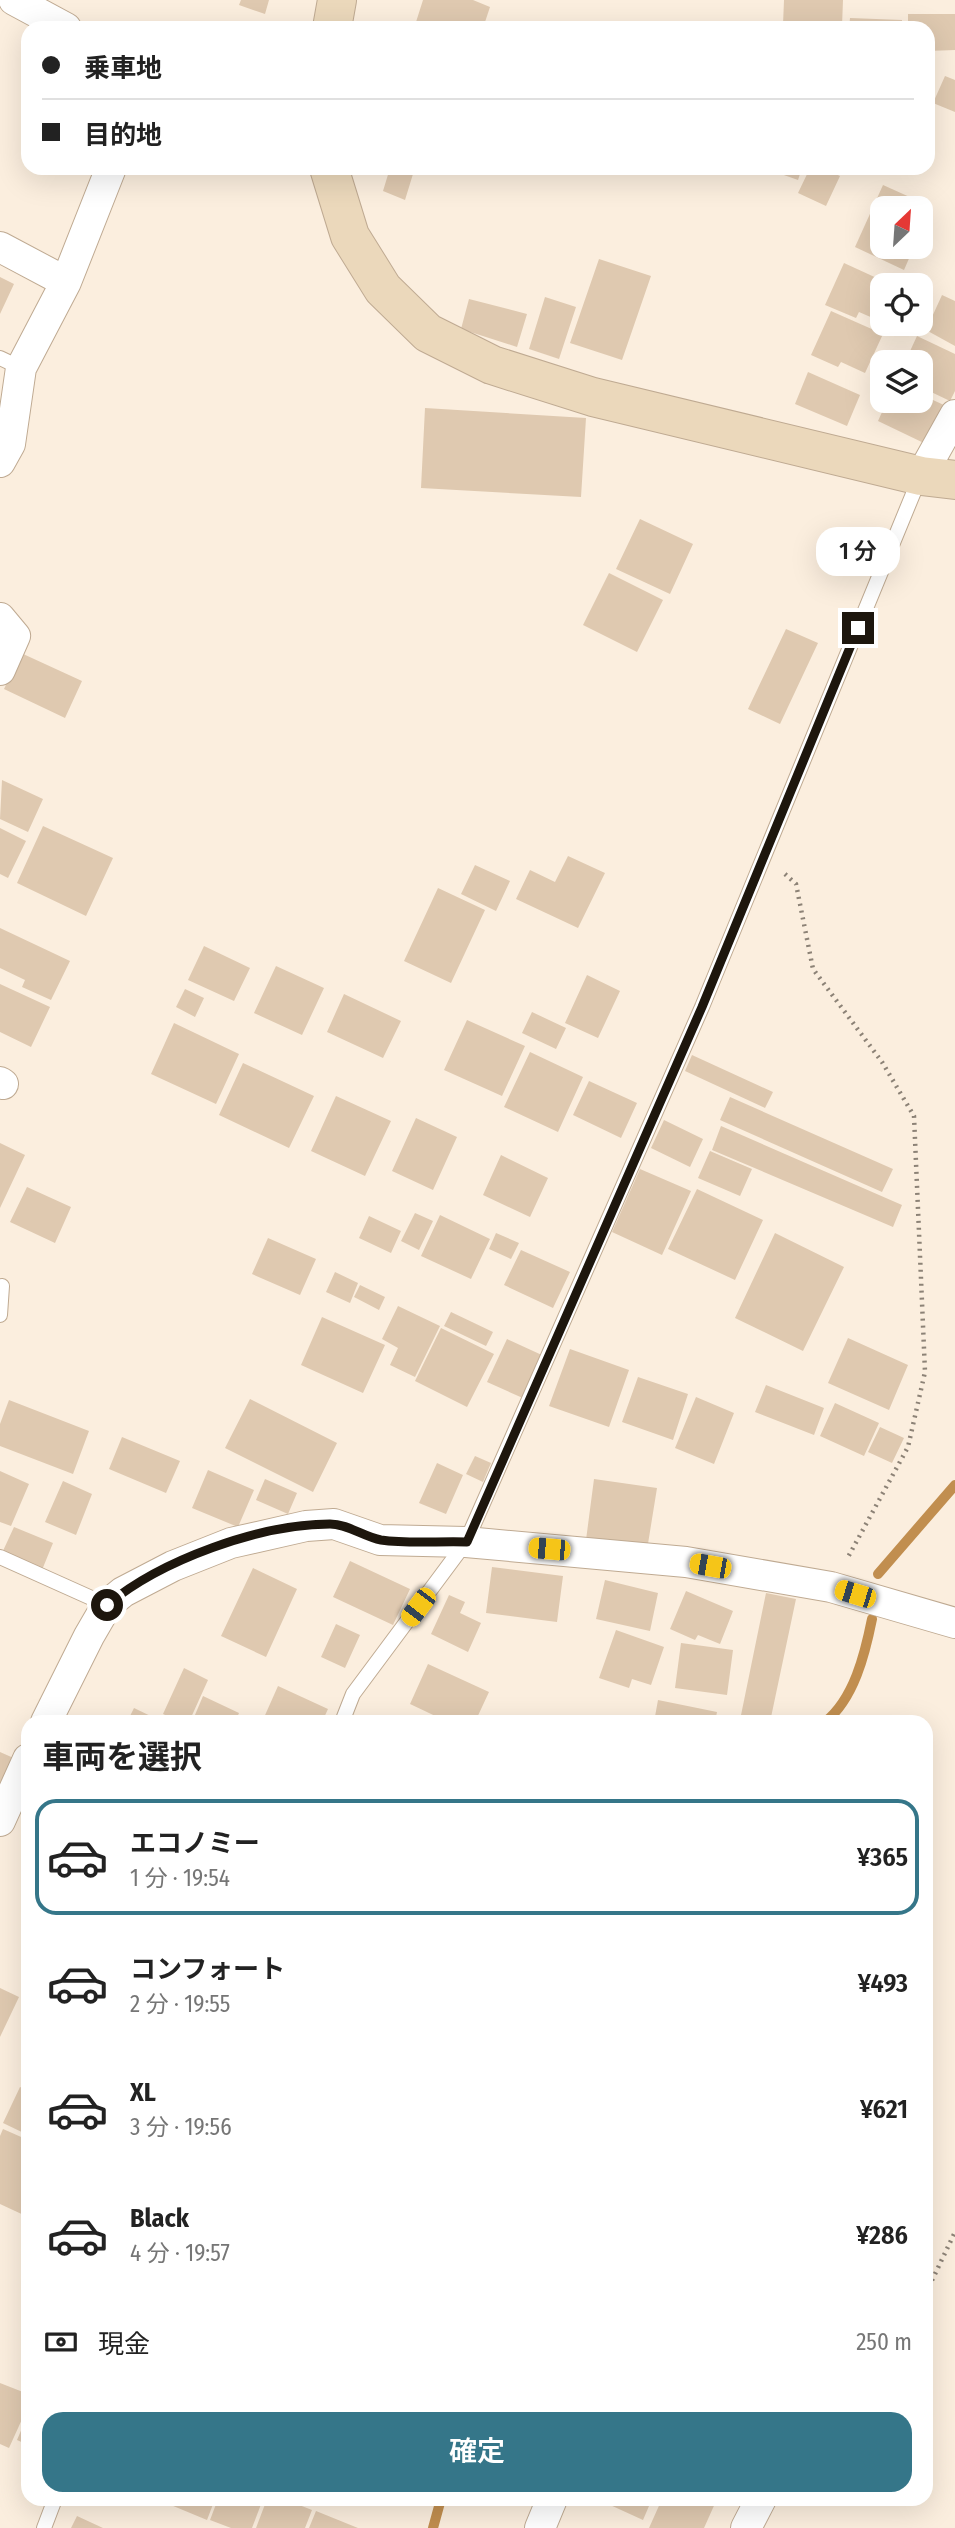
<!DOCTYPE html>
<html lang="ja">
<meta charset="utf-8">
<style>
:root{--surface:#fff;--page:#f2f2f2;--text:#222;--muted:#767676;--line:#e0e0e0;--accent:#357689}
body{margin:0;font-family:"Fira Sans Condensed","Noto Sans JP",sans-serif;background:var(--page);color:var(--text);height:100vh;display:flex;flex-direction:column;font-size:26px;white-space:nowrap}
*{box-sizing:border-box;margin:0}
p{font-size:23px;color:var(--muted)}
.icon{flex:none;width:38px;height:38px;fill:none;stroke:currentColor;stroke-width:2;stroke-linecap:round;stroke-linejoin:round}
.map{position:relative;flex:1;overflow:hidden}
.panel{position:absolute;left:21px;top:1715px;width:912px;height:791px;display:flex;flex-direction:column;background:var(--surface);border-radius:21px;box-shadow:0 7px 28px #0002}
.panel>*{flex:none}
.banner{position:absolute;left:21px;top:21px;width:914px;height:154px;border-radius:21px;box-shadow:0 7px 28px #0002;display:grid;align-content:center;height:154px;padding:0 21px;background:var(--surface)}
.needle{width:46px;rotate:25deg}
.controls{position:absolute;left:870px;top:196px;display:grid;gap:14px}
.controls a{display:grid;place-items:center;width:63px;height:63px;border-radius:14px;background:var(--surface);box-shadow:0 7px 28px #0002;font-size:35px}
.end{position:absolute;width:32px;height:32px;margin:-16px;border:9px solid #1d160d;background:#fff;box-shadow:0 0 0 4px #fff}
.from{border-radius:50%}
.bubble{position:absolute;height:49px;border-radius:21px;background:var(--surface);box-shadow:0 7px 28px #0002;font-size:23px;font-weight:600;line-height:49px;text-align:center}
.car{position:absolute;width:21px;height:42px;margin:-21px -10px;border-radius:9px;box-shadow:0 0 5px 2px #0007;background:linear-gradient(#f5c518 24%,#345 0 40%,#f5c518 0 76%,#345 0 86%,#f5c518 0)}
.banner b{display:flex;align-items:center;gap:24px;height:66px;font-size:26px}
.banner b+b{border-top:2px solid var(--line)}
.banner i{width:18px;height:18px;background:var(--text)}
ul{padding:0;list-style:none}
li{display:flex;align-items:center;gap:21px;height:116px;margin:0 14px 10px;padding:0 7px;border:4px solid transparent;border-radius:21px}
li div{flex:1}
li b{display:block;font-size:26px}
li em{font-style:normal;font-weight:600}
li.current{border-color:var(--accent)}
li>.icon{width:63px;height:63px;stroke-width:1.5}
h2{padding:0 21px;font-size:32px;line-height:84px}
.pay{display:flex;align-items:center;gap:18px;height:77px;padding:0 21px;font-size:26px}
.pay p{margin-inline-start:auto}
.button{display:flex;gap:14px;margin-top:auto;padding:14px 21px}
.button a{flex:1;height:80px;border-radius:21px;background:var(--accent);color:#fff;font-size:28px;font-weight:600;line-height:80px;text-align:center}
.map>svg:first-child{display:block}
.lines{fill:none;stroke-linecap:round;stroke-linejoin:round}
.stream{stroke:#c18e4f;stroke-width:10}
.building{fill:#dfc9b0}
.lane-casing{stroke:#bfaa92;stroke-width:16}
.street-casing{stroke:#bfaa92;stroke-width:32}
.secondary-casing{stroke:#bfaa92;stroke-width:40}
.path{stroke:#8c8276;stroke-width:4.5;stroke-dasharray:2 5;stroke-linecap:butt}
.lane{stroke:#fff;stroke-width:14}
.street{stroke:#fff;stroke-width:30}
.secondary{stroke:#ebd8bb;stroke-width:38}
.route{stroke:#1d160d;stroke-width:9}
</style>
<div class="map">
<svg width="955" height="2528" viewBox="0 0 955 2528">
<rect width="100%" height="100%" fill="#fbeede"/>
<g class="lines">
<path class="stream" d="M878,1574L955,1485
M825,1722C854,1699 865,1654 872,1619
M433,2528L441,2499"/>
</g>
<path class="building" d="M241,0H269L265,14L239,5Z
M423,0H473L490,7L483,28H435L416,22Z
M784,0H843L842,26L783,25Z
M908,14H955V50L928,51V28H908Z
M850,18L902,20V28H849Z
M945,76L955,80V112L933,103Z
M390,168H400L413,174L405,200L383,191Z
M764,168H802L798,180Z
M810,168H823L840,176L826,206L798,193Z
M883,185L932,207L920,233V208H882V247H914L904,270L855,247Z
M599,259L651,276L622,360L570,343Z
M844,263L892,285H882V322L859,312L856,318L825,305Z
M0,277L14,284L0,314Z
M942,295L955,301V346L926,330Z
M545,297L576,307L559,359L529,349Z
M469,299L527,314L517,347L461,329Z
M831,311L883,334L865,373L841,362L838,367L811,355Z
M917,336L955,354V391L950,401L927,390L930,383L920,378V362H905Z
M808,372L860,395L847,426L795,404Z
M920,394L946,406L928,445L878,421L887,401H920Z
M425,408L586,418L581,497L421,488Z
M640,519L693,544L670,594L616,569Z
M609,573L663,600L637,652L583,625Z
M786,629L818,643L780,724L748,709Z
M21,653L82,681L65,718L4,689Z
M2,780L43,799L28,832L0,819Z
M43,826L113,858L86,916L17,883Z
M0,828L26,841L8,878L0,874Z
M568,856L605,873L578,928L516,899L530,870L555,882Z
M475,865L510,881L496,911L461,894Z
M438,888L485,910L451,983L404,961Z
M0,928L70,961L51,1000L22,987L25,980L0,968Z
M204,946L250,968L234,1001L188,980Z
M276,966L324,988L302,1035L254,1013Z
M587,975L620,991L598,1038L565,1023Z
M0,984L50,1007L31,1047L0,1032Z
M185,989L204,998L195,1017L176,1007Z
M344,994L401,1021L383,1058L327,1032Z
M532,1012L566,1028L556,1049L522,1033Z
M467,1020L525,1046L502,1096L444,1070Z
M174,1023L239,1054L216,1104L151,1074Z
M530,1052L583,1077L558,1132L504,1107Z
M692,1055L773,1092L765,1108L685,1071Z
M243,1063L314,1096L289,1148L219,1115Z
M589,1081L637,1103L621,1138L573,1115Z
M336,1096L391,1121L365,1176L311,1151Z
M730,1097L893,1169L882,1192L720,1120Z
M416,1118L457,1137L433,1190L392,1171Z
M664,1120L703,1139L690,1167L651,1148Z
M721,1126L902,1205L893,1227L712,1150Z
M0,1143L25,1155L0,1208Z
M710,1151L752,1169L740,1196L698,1178Z
M501,1155L548,1178L530,1217L483,1195Z
M640,1169L691,1191L662,1255L612,1232Z
M27,1187L71,1207L55,1243L10,1222Z
M697,1189L763,1220L735,1280L668,1249Z
M415,1213L433,1221L419,1250L401,1241Z
M440,1215L490,1239L471,1279L421,1256Z
M369,1216L401,1231L391,1253L359,1238Z
M496,1233L519,1243L511,1259L489,1249Z
M775,1233L844,1267L803,1351L735,1318Z
M268,1238L316,1259L300,1295L252,1274Z
M521,1250L570,1272L553,1308L504,1285Z
M335,1272L358,1283L350,1303L326,1292Z
M360,1285L385,1297L379,1310L354,1297Z
M398,1306L440,1326L415,1377L390,1365L398,1348L382,1339Z
M451,1312L493,1332L486,1346L444,1326Z
M322,1317L385,1345L363,1393L301,1365Z
M441,1328L494,1354L467,1407L415,1381Z
M848,1338L908,1365L889,1410L828,1383Z
M507,1339L544,1356L525,1399L487,1382Z
M570,1349L629,1370L609,1427L549,1406Z
M638,1377L688,1394L673,1440L622,1422Z
M766,1385L824,1408L814,1435L755,1412Z
M696,1397L734,1413L714,1464L675,1448Z
M250,1399L337,1443L313,1492L225,1448Z
M9,1400L89,1431L73,1474L0,1446V1424Z
M835,1403L879,1423L864,1456L820,1436Z
M880,1427L904,1438L892,1463L868,1452Z
M122,1437L180,1461L166,1493L109,1469Z
M475,1456L491,1463L483,1482L466,1474Z
M437,1463L463,1475L446,1514L419,1503Z
M208,1470L254,1490L238,1527L192,1508Z
M0,1471L29,1484L11,1526L0,1522Z
M265,1479L297,1493L288,1514L256,1500Z
M594,1479L657,1488L647,1550L586,1540Z
M63,1481L92,1494L76,1535L45,1522Z
M14,1527L53,1543L42,1570L2,1553Z
M350,1561L410,1589L393,1625L333,1597Z
M492,1567L563,1576L557,1622L486,1613Z
M253,1568L297,1589L266,1657L221,1636Z
M605,1580L658,1593L650,1631L596,1619Z
M686,1591L733,1611L720,1644L698,1635L695,1640L670,1629Z
M766,1593L796,1599L770,1722H748L740,1720Z
M449,1595L465,1602L460,1613L481,1623L468,1652L431,1634Z
M336,1624L360,1635L345,1668L321,1657Z
M616,1630L664,1647L651,1685L632,1679L629,1688L599,1678Z
M681,1643L733,1650L727,1695L675,1688Z
M428,1664L489,1692L475,1722H448L410,1704Z
M184,1668L208,1680L189,1722H180L163,1714Z
M278,1686L328,1709L322,1722H262Z
M203,1696L239,1713L235,1722H192Z
M658,1700L717,1712L715,1722H654Z
M134,1708L163,1722H127Z
M0,1752L18,1760L0,1798Z
M0,1988L19,1997L0,2037Z
M20,2087L28,2090V2135L3,2123Z
M3,2129L28,2140V2217L0,2204V2136Z
M0,2383L28,2394V2406L9,2448L0,2444Z
M28,2414V2445L17,2440Z
M167,2499H215L207,2520L166,2503Z
M218,2499H263L252,2528H231L210,2520Z
M267,2499H284L312,2510L305,2528H256Z
M597,2499H652L643,2520Z
M662,2499H717L704,2528H649Z
M316,2511L358,2528H309Z
M77,2516L103,2528H71Z"/>
<g class="lines">
<defs>
<path id="lane" d="M0,358L21,368
M0,1315L2,1286
M0,1557L107,1605
M342,1722L353,1694L466,1542L702,1007L920,477
M44,2528L55,2499"/>
<path id="street" d="M14,0L66,28
M0,247L66,282
M0,462L10,444L21,368L66,282L111,168
M921,476L955,415
M0,618L15,636L0,670
M0,1082L3,1084
M46,1722L89,1636L107,1605L123,1592L173,1566L231,1543L306,1526L334,1524L380,1540L466,1542L686,1562L831,1587L955,1623
M0,1821L28,1759
M540,2528L552,2499
M746,2528L761,2499"/>
<path id="secondary" d="M332,28L337,0
M329,168L350,236L383,289L428,333L492,365L593,397L921,476L955,480"/>
</defs>
<use href="#lane" class="lane-casing"/>
<use href="#street" class="street-casing"/>
<use href="#secondary" class="secondary-casing"/>
<path class="path" d="M785,874L796,884L813,969L882,1062L914,1116L925,1372L908,1447L847,1559
M926,2293L955,2232"/>
<use href="#lane" class="lane"/>
<use href="#street" class="street"/>
<use href="#secondary" class="secondary"/>
</g>
<g class="lines">
<path class="route" d="M107,1605C161,1560 260,1524 330,1524C348,1524 364,1537 381,1540C408,1544 439,1541 467,1542L702,1007L858,628"/>
</g>
</svg>
<div class="controls">
<a><svg class="needle" viewBox="-14 -14 28 28"><path d="M0-13l5 13h-10z" fill="#e53935"/><path d="M0 13l5-13h-10z" fill="#767676"/></svg></a>
<a><svg class="icon" aria-label="locate" viewBox="0 0 24 24"><circle cx="12" cy="12" r="6"/><path d="M12 2v4M12 18v4M2 12h4M18 12h4"/></svg></a>
<a><svg class="icon" aria-label="layers" viewBox="0 0 24 24"><path d="M12 4l9 5-9 5-9-5zM3 14l9 5 9-5"/></svg></a>
</div>
<i class="end from" style="left:107px;top:1605px"></i>
<i class="end" style="left:858px;top:628px"></i>
<div class="bubble" style="left:816px;top:527px;width:84px">1 分</div>
<i class="car" style="left:549px;top:1549px;rotate:275deg"></i>
<i class="car" style="left:710px;top:1566px;rotate:280deg"></i>
<i class="car" style="left:855px;top:1594px;rotate:287deg"></i>
<i class="car" style="left:418px;top:1607px;rotate:217deg"></i>
<div class="banner">
<b><i class="from"></i>乗車地</b>
<b><i></i>目的地</b>
</div>
<section class="panel">
<h2>車両を選択</h2>
<ul>
<li class="current"><svg class="icon" aria-label="car" viewBox="0 0 24 24"><path d="M5 17H2v-5l4-1 3-4h7l3 4 3 1v5h-3M9 17h6M6 11h13"/><circle cx="7" cy="17" r="2"/><circle cx="17" cy="17" r="2"/></svg><div><b>エコノミー</b><p>1 分 · 19:54</p></div><em>¥365</em></li>
<li><svg class="icon" aria-label="car" viewBox="0 0 24 24"><path d="M5 17H2v-5l4-1 3-4h7l3 4 3 1v5h-3M9 17h6M6 11h13"/><circle cx="7" cy="17" r="2"/><circle cx="17" cy="17" r="2"/></svg><div><b>コンフォート</b><p>2 分 · 19:55</p></div><em>¥493</em></li>
<li><svg class="icon" aria-label="car" viewBox="0 0 24 24"><path d="M5 17H2v-5l4-1 3-4h7l3 4 3 1v5h-3M9 17h6M6 11h13"/><circle cx="7" cy="17" r="2"/><circle cx="17" cy="17" r="2"/></svg><div><b>XL</b><p>3 分 · 19:56</p></div><em>¥621</em></li>
<li><svg class="icon" aria-label="car" viewBox="0 0 24 24"><path d="M5 17H2v-5l4-1 3-4h7l3 4 3 1v5h-3M9 17h6M6 11h13"/><circle cx="7" cy="17" r="2"/><circle cx="17" cy="17" r="2"/></svg><div><b>Black</b><p>4 分 · 19:57</p></div><em>¥286</em></li>
</ul>
<div class="pay"><svg class="icon" aria-label="cash" viewBox="0 0 24 24"><path d="M3 7h18v10H3z"/><circle cx="12" cy="12" r="2"/></svg>現金<p>250 m</p></div>
<div class="button"><a>確定</a></div>
</section>
</div>
